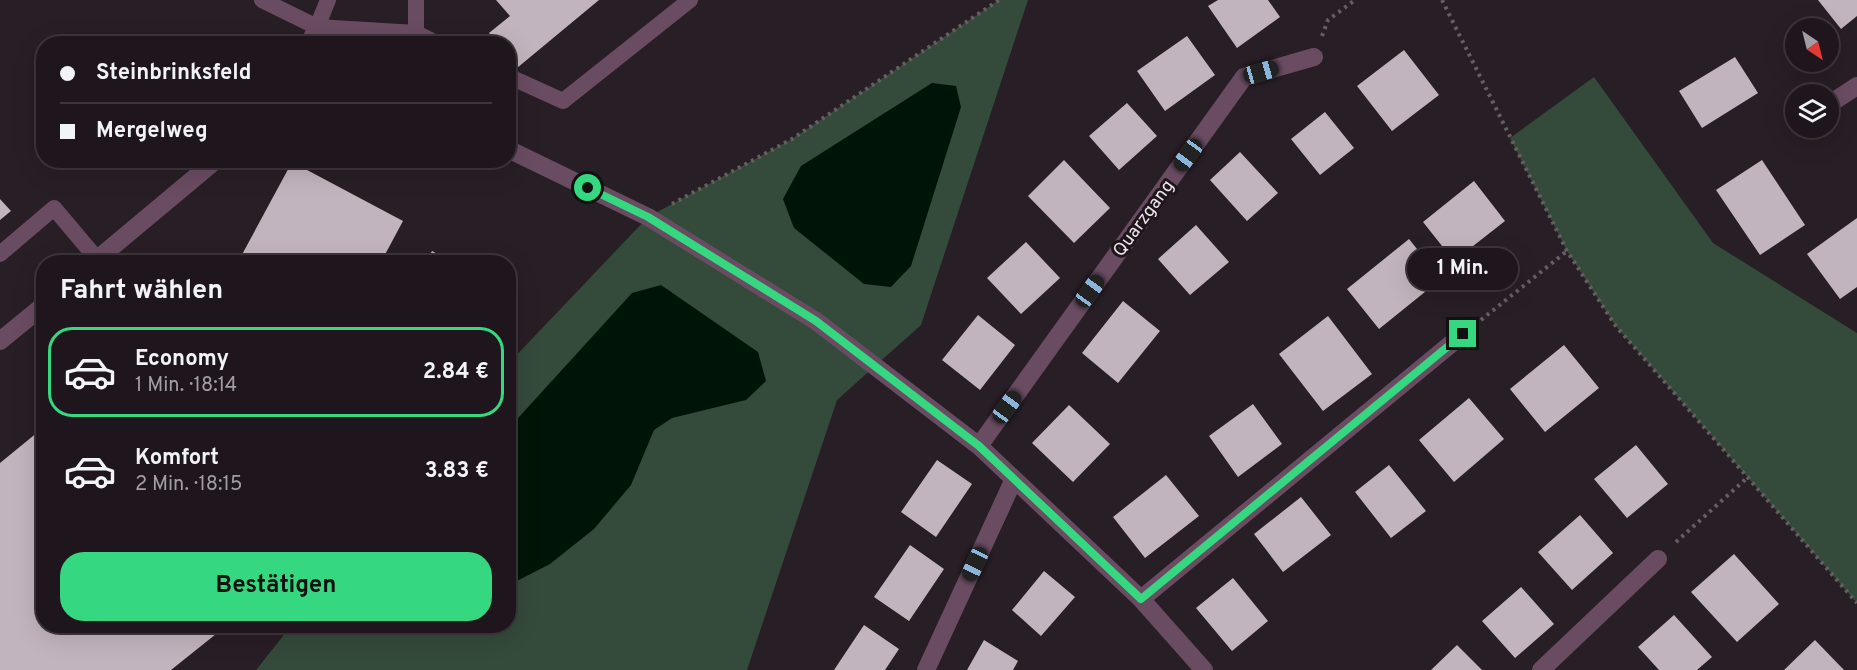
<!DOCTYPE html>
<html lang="de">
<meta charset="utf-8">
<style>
:root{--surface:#1e161c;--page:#261f25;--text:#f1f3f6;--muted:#a19fa3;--line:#3c353b;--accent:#35d881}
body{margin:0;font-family:Overpass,sans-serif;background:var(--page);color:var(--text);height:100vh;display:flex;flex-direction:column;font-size:22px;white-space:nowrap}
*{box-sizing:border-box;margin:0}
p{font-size:20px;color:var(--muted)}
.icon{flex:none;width:33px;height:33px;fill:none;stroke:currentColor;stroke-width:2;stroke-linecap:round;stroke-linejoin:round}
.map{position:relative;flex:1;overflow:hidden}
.details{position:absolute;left:36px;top:255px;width:480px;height:378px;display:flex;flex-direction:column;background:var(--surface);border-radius:24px;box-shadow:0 6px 24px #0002,0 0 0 2px var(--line)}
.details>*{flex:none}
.banner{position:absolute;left:36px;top:36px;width:480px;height:132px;border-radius:24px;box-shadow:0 6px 24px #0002,0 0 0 2px var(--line);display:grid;align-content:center;height:132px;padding:0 24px;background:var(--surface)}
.needle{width:39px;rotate:145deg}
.controls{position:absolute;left:1785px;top:18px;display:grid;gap:12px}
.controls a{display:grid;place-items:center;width:54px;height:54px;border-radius:50%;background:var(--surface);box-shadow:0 6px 24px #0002,0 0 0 2px var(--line);font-size:30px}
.end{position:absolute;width:27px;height:27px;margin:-14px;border:8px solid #35d881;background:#111;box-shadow:0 0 0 3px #111}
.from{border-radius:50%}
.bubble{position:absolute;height:42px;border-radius:21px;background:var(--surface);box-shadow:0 6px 24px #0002,0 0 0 2px var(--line);font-size:20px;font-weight:700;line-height:42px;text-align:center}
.car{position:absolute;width:18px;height:36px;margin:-18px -9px;border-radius:8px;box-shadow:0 0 4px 2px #0007;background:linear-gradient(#222 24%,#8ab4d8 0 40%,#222 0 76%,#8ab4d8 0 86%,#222 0)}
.banner b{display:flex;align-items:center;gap:21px;height:57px;font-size:22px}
.banner b+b{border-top:2px solid var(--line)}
.banner i{width:15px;height:15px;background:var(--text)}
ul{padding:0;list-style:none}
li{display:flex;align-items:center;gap:18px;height:90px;margin:0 12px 9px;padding:0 12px;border:3px solid transparent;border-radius:24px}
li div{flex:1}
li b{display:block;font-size:22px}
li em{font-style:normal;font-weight:700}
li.active{border-color:var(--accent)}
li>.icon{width:54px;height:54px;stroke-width:1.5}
h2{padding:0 24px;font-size:27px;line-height:72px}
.action{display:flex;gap:12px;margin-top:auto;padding:12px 24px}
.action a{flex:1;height:69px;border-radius:24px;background:var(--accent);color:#111;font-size:24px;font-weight:700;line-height:69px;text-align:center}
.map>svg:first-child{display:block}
.green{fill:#344a3b}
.water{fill:#001507}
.building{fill:#c2b4be}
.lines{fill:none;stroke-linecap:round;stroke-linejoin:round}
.path{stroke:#675e64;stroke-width:4;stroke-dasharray:3 4.5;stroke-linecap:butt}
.lane{stroke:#6a4c62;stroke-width:16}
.street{stroke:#6a4c62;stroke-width:18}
.route{stroke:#35d881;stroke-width:8}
.labels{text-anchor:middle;stroke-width:6;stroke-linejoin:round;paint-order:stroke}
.street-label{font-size:18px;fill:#ebe4e8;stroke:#1f151c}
</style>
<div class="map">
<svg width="1857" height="670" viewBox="0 0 1857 670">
<rect width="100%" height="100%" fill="#281e25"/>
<path class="green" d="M999,0H1028L921,325L837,400L747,670H256L291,626H508L509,363L648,217L792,139Z
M1594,77L1713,243L1857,333V603L1615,325L1567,251L1510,138Z"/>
<path class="water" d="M932,83L956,86L961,107L911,266L891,287L864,284L794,228L783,199L801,166Z
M661,285L758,352L766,381L746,400L672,418L654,430L631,485L594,529L550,564L509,585V428L632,293Z"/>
<path class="building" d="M496,0H599L517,68L508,58V44H497L489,33L510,16Z
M1218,0H1268L1280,17L1237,48L1208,6Z
M1818,0H1857V16L1841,29Z
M1187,36L1215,75L1165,111L1137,71Z
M1404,50L1439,95L1392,131L1357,86Z
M1735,57L1758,93L1702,128L1679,91Z
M1127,103L1157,136L1119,170L1089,136Z
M1325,112L1354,148L1320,175L1291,139Z
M1240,152L1278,193L1247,221L1210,180Z
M1064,160L1110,208L1074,243L1028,196Z
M1762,160L1805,225L1760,255L1716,190Z
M292,162L403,221L381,262H238Z
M1474,181L1505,221L1454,261L1423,222Z
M0,199L11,211L0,220Z
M1857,218V287L1840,299L1807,254Z
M1196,225L1229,262L1190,295L1158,259Z
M1409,239L1441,279L1379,329L1347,289Z
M1026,242L1060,278L1021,314L987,278Z
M432,251L452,262H426Z
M1123,301L1160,331L1118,383L1082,353Z
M978,315L1015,345L980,390L942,360Z
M1328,316L1372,374L1323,411L1279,354Z
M1564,345L1599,388L1545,432L1510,389Z
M1469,398L1504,439L1454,482L1419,440Z
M1253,404L1282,444L1238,477L1209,436Z
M1069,405L1110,444L1073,482L1032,443Z
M44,427V626H226L171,670H0V463Z
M1636,445L1668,484L1627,518L1594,479Z
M937,460L972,484L936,537L901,512Z
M1389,465L1426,511L1391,538L1355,492Z
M1166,475L1199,516L1145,558L1113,517Z
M1301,497L1331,535L1283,572L1254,534Z
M1580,515L1613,553L1572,590L1538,552Z
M910,545L944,569L909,621L874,597Z
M1734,554L1779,604L1737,642L1691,592Z
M1044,571L1075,597L1041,636L1012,610Z
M1233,578L1268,621L1232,651L1196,608Z
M1521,587L1554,624L1515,658L1482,621Z
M1674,615L1712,657L1697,670H1659L1638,647Z
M864,625L899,649L885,670H834Z
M984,640L1018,661L1013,670H967Z
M1815,640L1844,670H1784Z
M1457,645L1482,670H1431Z"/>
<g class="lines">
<path class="path" d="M1442,0L1567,251L1615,325L1857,603
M1322,36L1328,20L1355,0
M672,204L792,139L999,0
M1481,320L1567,251
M1676,542L1747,478"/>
<path class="lane" d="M262,0L317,27L416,33L438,44
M416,0V33
M317,27L328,0
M508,76L563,101L690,0
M0,254L54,208L97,259"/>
<path class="street" d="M309,44L317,27L333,44
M1828,105L1857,86
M508,149L648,217L816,321L979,446L1141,599L1204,670
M94,262L216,160
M0,341L44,305
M979,446L1244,77L1314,57
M1141,599L1463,334
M926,670L1014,479
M1541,670L1658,559"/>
</g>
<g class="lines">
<path class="route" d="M588,188L648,217L816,321L979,446L1141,599L1463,334"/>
</g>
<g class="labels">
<g class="street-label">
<text transform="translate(1143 218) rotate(-54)" y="6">Quarzgang</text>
</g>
</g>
</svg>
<div class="controls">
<a><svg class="needle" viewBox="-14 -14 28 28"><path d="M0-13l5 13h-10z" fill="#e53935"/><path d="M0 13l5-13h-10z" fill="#a19fa3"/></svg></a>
<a><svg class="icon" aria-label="layers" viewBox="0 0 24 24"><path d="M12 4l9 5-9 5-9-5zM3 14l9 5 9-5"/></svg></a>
</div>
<i class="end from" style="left:588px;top:188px"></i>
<i class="end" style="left:1463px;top:334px"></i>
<div class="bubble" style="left:1407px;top:248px;width:111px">1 Min.</div>
<i class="car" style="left:1261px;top:72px;rotate:74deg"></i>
<i class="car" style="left:1188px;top:155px;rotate:216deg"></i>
<i class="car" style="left:1090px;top:291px;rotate:36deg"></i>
<i class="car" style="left:1007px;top:407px;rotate:36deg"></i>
<i class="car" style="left:975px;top:564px;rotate:205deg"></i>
<div class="banner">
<b><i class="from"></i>Steinbrinksfeld</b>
<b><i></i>Mergelweg</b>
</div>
<section class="details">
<h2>Fahrt wählen</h2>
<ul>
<li class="active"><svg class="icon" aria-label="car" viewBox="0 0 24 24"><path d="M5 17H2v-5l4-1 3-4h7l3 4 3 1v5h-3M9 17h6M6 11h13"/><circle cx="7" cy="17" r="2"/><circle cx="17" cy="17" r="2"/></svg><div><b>Economy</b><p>1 Min. · 18:14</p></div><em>2.84 €</em></li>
<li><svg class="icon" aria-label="car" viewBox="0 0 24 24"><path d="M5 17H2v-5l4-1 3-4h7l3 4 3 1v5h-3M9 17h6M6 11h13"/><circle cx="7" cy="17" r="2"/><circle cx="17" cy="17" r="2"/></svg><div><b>Komfort</b><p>2 Min. · 18:15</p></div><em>3.83 €</em></li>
</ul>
<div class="action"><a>Bestätigen</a></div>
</section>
</div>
